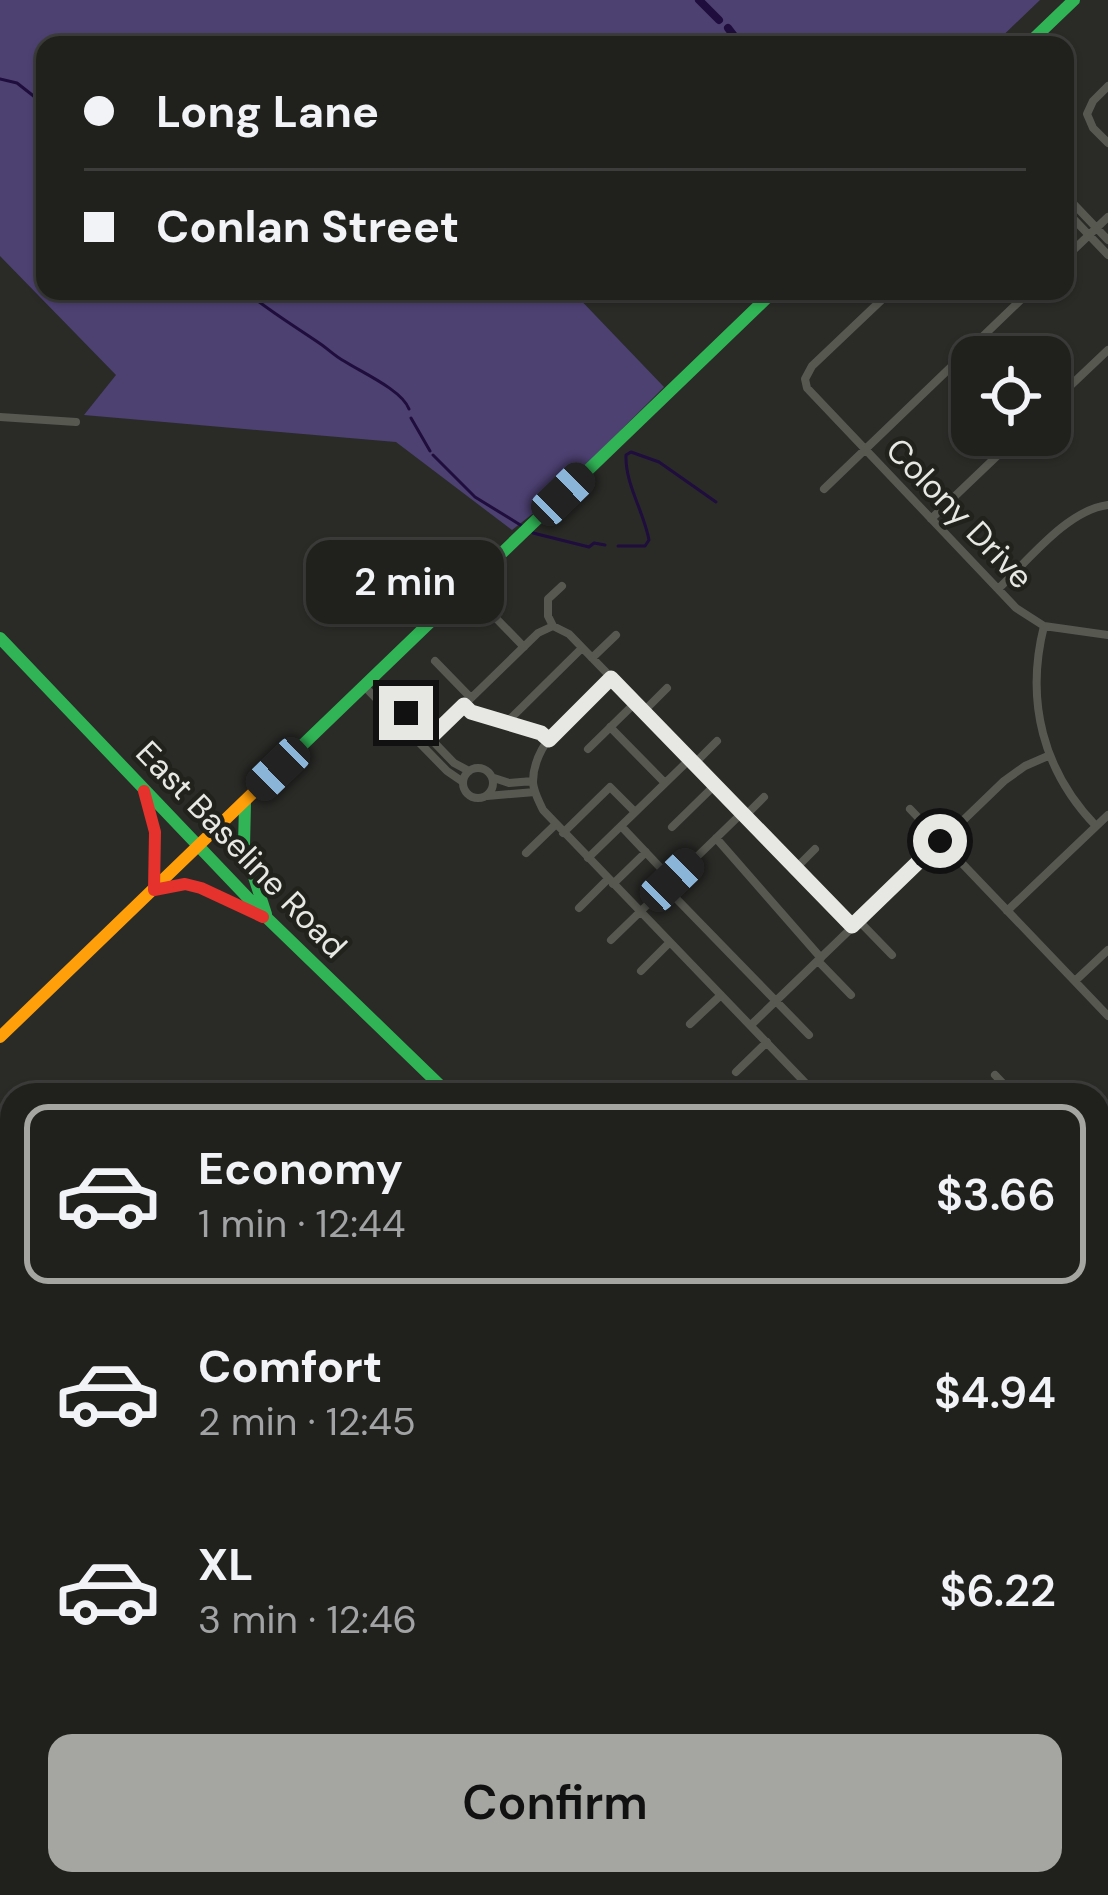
<!DOCTYPE html>
<meta charset="utf-8">
<style>
:root{--surface:#20201d;--page:#282826;--text:#f1f3f6;--muted:#a2a3a4;--line:#3d3e3b;--accent:#a5a6a2}
body{margin:0;font-family:"DM Sans",sans-serif;background:var(--page);color:var(--text);height:100vh;display:flex;flex-direction:column;font-size:45px;white-space:nowrap}
*{box-sizing:border-box;margin:0}
p{font-size:39px;color:var(--muted)}
.icon{flex:none;width:66px;height:66px;fill:none;stroke:currentColor;stroke-width:2;stroke-linecap:round;stroke-linejoin:round}
.map{position:relative;flex:1;overflow:hidden}
.side{position:absolute;left:0px;top:1083px;width:1110px;height:813px;display:flex;flex-direction:column;background:var(--surface);border-radius:36px 36px 0 0;box-shadow:0 3px 9px #0004,0 0 0 3px var(--line)}
.side>*{flex:none}
.guide{position:absolute;left:36px;top:36px;width:1038px;height:264px;border-radius:24px;box-shadow:0 3px 9px #0004,0 0 0 3px var(--line);display:grid;align-content:center;height:264px;padding:0 48px;background:var(--surface)}
.tools{position:absolute;left:951px;top:336px;display:grid;gap:24px}
.tools a{display:grid;place-items:center;width:120px;height:120px;border-radius:24px;background:var(--surface);box-shadow:0 3px 9px #0004,0 0 0 3px var(--line);font-size:60px}
.end{position:absolute;width:54px;height:54px;margin:-27px;border:15px solid #e7e8e4;background:#111;box-shadow:0 0 0 6px #111}
.from{border-radius:50%}
.bubble{position:absolute;height:84px;border-radius:24px;background:var(--surface);box-shadow:0 3px 9px #0004,0 0 0 3px var(--line);font-size:39px;font-weight:600;line-height:84px;text-align:center}
.car{position:absolute;width:36px;height:72px;margin:-36px -18px;border-radius:15px;box-shadow:0 0 9px 3px #0007;background:linear-gradient(#222 24%,#8ab4d8 0 40%,#222 0 76%,#8ab4d8 0 86%,#222 0)}
.guide b{display:flex;align-items:center;gap:42px;height:114px;font-size:45px}
.guide b+b{border-top:3px solid var(--line)}
.guide i{width:30px;height:30px;background:var(--text)}
ul{padding:21px 0 0;list-style:none}
li{display:flex;align-items:center;gap:36px;height:180px;margin:0 24px 18px;padding:0 24px;border:6px solid transparent;border-radius:24px}
li div{flex:1}
li b{display:block;font-size:45px}
li em{font-style:normal;font-weight:600}
li.active{border-color:var(--accent)}
li>.icon{width:108px;height:108px;stroke-width:1.5}
.cta{display:flex;gap:24px;margin-top:auto;padding:24px 48px}
.cta a{flex:1;height:138px;border-radius:24px;background:var(--accent);color:#111;font-size:48px;font-weight:600;line-height:138px;text-align:center}
.map>svg:first-child{display:block}
.green{fill:#4d4172}
.lines{fill:none;stroke-linecap:round;stroke-linejoin:round}
.stream{stroke:#1e0d3d;stroke-width:3}
.canal{stroke:#1e0d3d;stroke-width:8}
.street{stroke:#575951;stroke-width:8}
.fast{stroke:#30b455;stroke-width:12}
.slow{stroke:#ff9f0a;stroke-width:12}
.jam{stroke:#e5322d;stroke-width:12}
.route{stroke:#e7e8e4;stroke-width:15}
.labels{text-anchor:middle;stroke-width:9;stroke-linejoin:round;paint-order:stroke}
.street-label{font-size:33px;fill:#e7e8e4;stroke:#21221c}
</style>
<div class="map">
<svg width="1108" height="1895" viewBox="0 0 1108 1895">
<rect width="100%" height="100%" fill="#2a2b27"/>
<path class="green" d="M0,0H1040L993,45H45V291H572L664,387L555,496L512,530L396,442L84,415L116,375L0,256Z
M1108,1508V1712L1098,1719V1515Z
M482,1884H830L818,1895H483Z"/>
<g class="lines">
<path class="stream" d="M0,79L17,83L45,105
M245,291C269,311 296,327 322,345C329,350 336,357 344,361C361,372 402,390 409,409
M411,418L430,451
M433,455L475,497L522,526
M533,533L589,547L594,543L605,545
M618,546H645L649,540C644,512 625,484 626,455L631,452L659,462L716,502"/>
<path class="canal" d="M699,0L719,20
M728,28L741,45"/>
<path class="street" d="M1108,86L1093,101L1087,114L1093,128L1108,143
M1065,195L1108,240
M1065,210L1108,255
M1065,258L1108,217
M891,291L812,366L805,379L807,388L1016,608L1044,626L1108,635
M1050,405L1108,350
M0,417L76,422
M824,489L1030,291
M931,519L1019,435
M998,589C1028,561 1067,510 1108,505
M488,610L524,647
M553,626L569,634L852,926
M553,626L548,616V599L562,586
M1044,626C1025,701 1043,771 1096,826
M592,658L616,635
M435,661L471,698
M372,678L454,763L469,771
M611,678C583,705 532,738 533,783C534,793 539,801 543,810L817,1095
M364,686L447,771L463,782
M464,705L471,712L541,733L549,739
M644,711L667,688
M506,723L582,648
M610,727L665,783
M430,738L538,633L553,626
M588,749L635,703
M694,764L717,741
M463 783a15 15 0 1 1 30 0a15 15 0 1 1-30 0Z
M494,778L509,783L533,781
M487,796L535,792
M910,809L1108,1016
M745,816L764,797
M621,826L672,880
M672,827L715,785
M563,833L610,787L635,812
M716,838L821,958
M526,853L555,825
M588,858L690,759
M796,868L815,849
M613,884L646,852
M665,887L809,1035
M579,908L608,879
M1007,911L1108,815
M858,920L892,955
M611,940L742,813
M818,961L851,995
M641,971L670,942
M1075,981L1108,950
M690,1024L721,995
M751,1025L1004,781L1025,766L1048,756
M736,1072L767,1042
M995,1075L1014,1095
M1098,1186L1108,1197
M1098,1198L1108,1209
M1098,1777L1108,1794"/>
<path class="fast" d="M1027,45L1074,0
M0,638L268,919L450,1095
M260,786L774,291
M245,803L244,846L266,914
M1098,1301L1108,1292
M1098,1321L1108,1311"/>
<path class="slow" d="M0,1037L260,786
M1098,1770L1108,1780"/>
<path class="jam" d="M144,791L155,832L154,890L185,884L201,888L263,917"/>
</g>
<g class="lines">
<path class="route" d="M406,713L430,738L464,705L471,712L541,733L549,740L611,678L852,926L940,841"/>
</g>
<g class="labels">
<g class="street-label">
<text transform="translate(960 513) rotate(46)" y="12">Colony Drive</text>
<text transform="translate(242 849) rotate(46)" y="12">East Baseline Road</text>
</g>
</g>
</svg>
<div class="tools">
<a><svg class="icon" aria-label="locate" viewBox="0 0 24 24"><circle cx="12" cy="12" r="6"/><path d="M12 2v4M12 18v4M2 12h4M18 12h4"/></svg></a>
</div>
<i class="end from" style="left:940px;top:841px"></i>
<i class="end" style="left:406px;top:713px"></i>
<div class="bubble" style="left:306px;top:540px;width:198px">2 min</div>
<i class="car" style="left:563px;top:494px;rotate:46deg"></i>
<i class="car" style="left:278px;top:769px;rotate:226deg"></i>
<i class="car" style="left:672px;top:880px;rotate:46deg"></i>
<div class="guide">
<b><i class="from"></i>Long Lane</b>
<b><i></i>Conlan Street</b>
</div>
<section class="side">
<ul>
<li class="active"><svg class="icon" aria-label="car" viewBox="0 0 24 24"><path d="M5 17H2v-5l4-1 3-4h7l3 4 3 1v5h-3M9 17h6M6 11h13"/><circle cx="7" cy="17" r="2"/><circle cx="17" cy="17" r="2"/></svg><div><b>Economy</b><p>1 min · 12:44</p></div><em>$3.66</em></li>
<li><svg class="icon" aria-label="car" viewBox="0 0 24 24"><path d="M5 17H2v-5l4-1 3-4h7l3 4 3 1v5h-3M9 17h6M6 11h13"/><circle cx="7" cy="17" r="2"/><circle cx="17" cy="17" r="2"/></svg><div><b>Comfort</b><p>2 min · 12:45</p></div><em>$4.94</em></li>
<li><svg class="icon" aria-label="car" viewBox="0 0 24 24"><path d="M5 17H2v-5l4-1 3-4h7l3 4 3 1v5h-3M9 17h6M6 11h13"/><circle cx="7" cy="17" r="2"/><circle cx="17" cy="17" r="2"/></svg><div><b>XL</b><p>3 min · 12:46</p></div><em>$6.22</em></li>
</ul>
<div class="cta"><a>Confirm</a></div>
</section>
</div>
